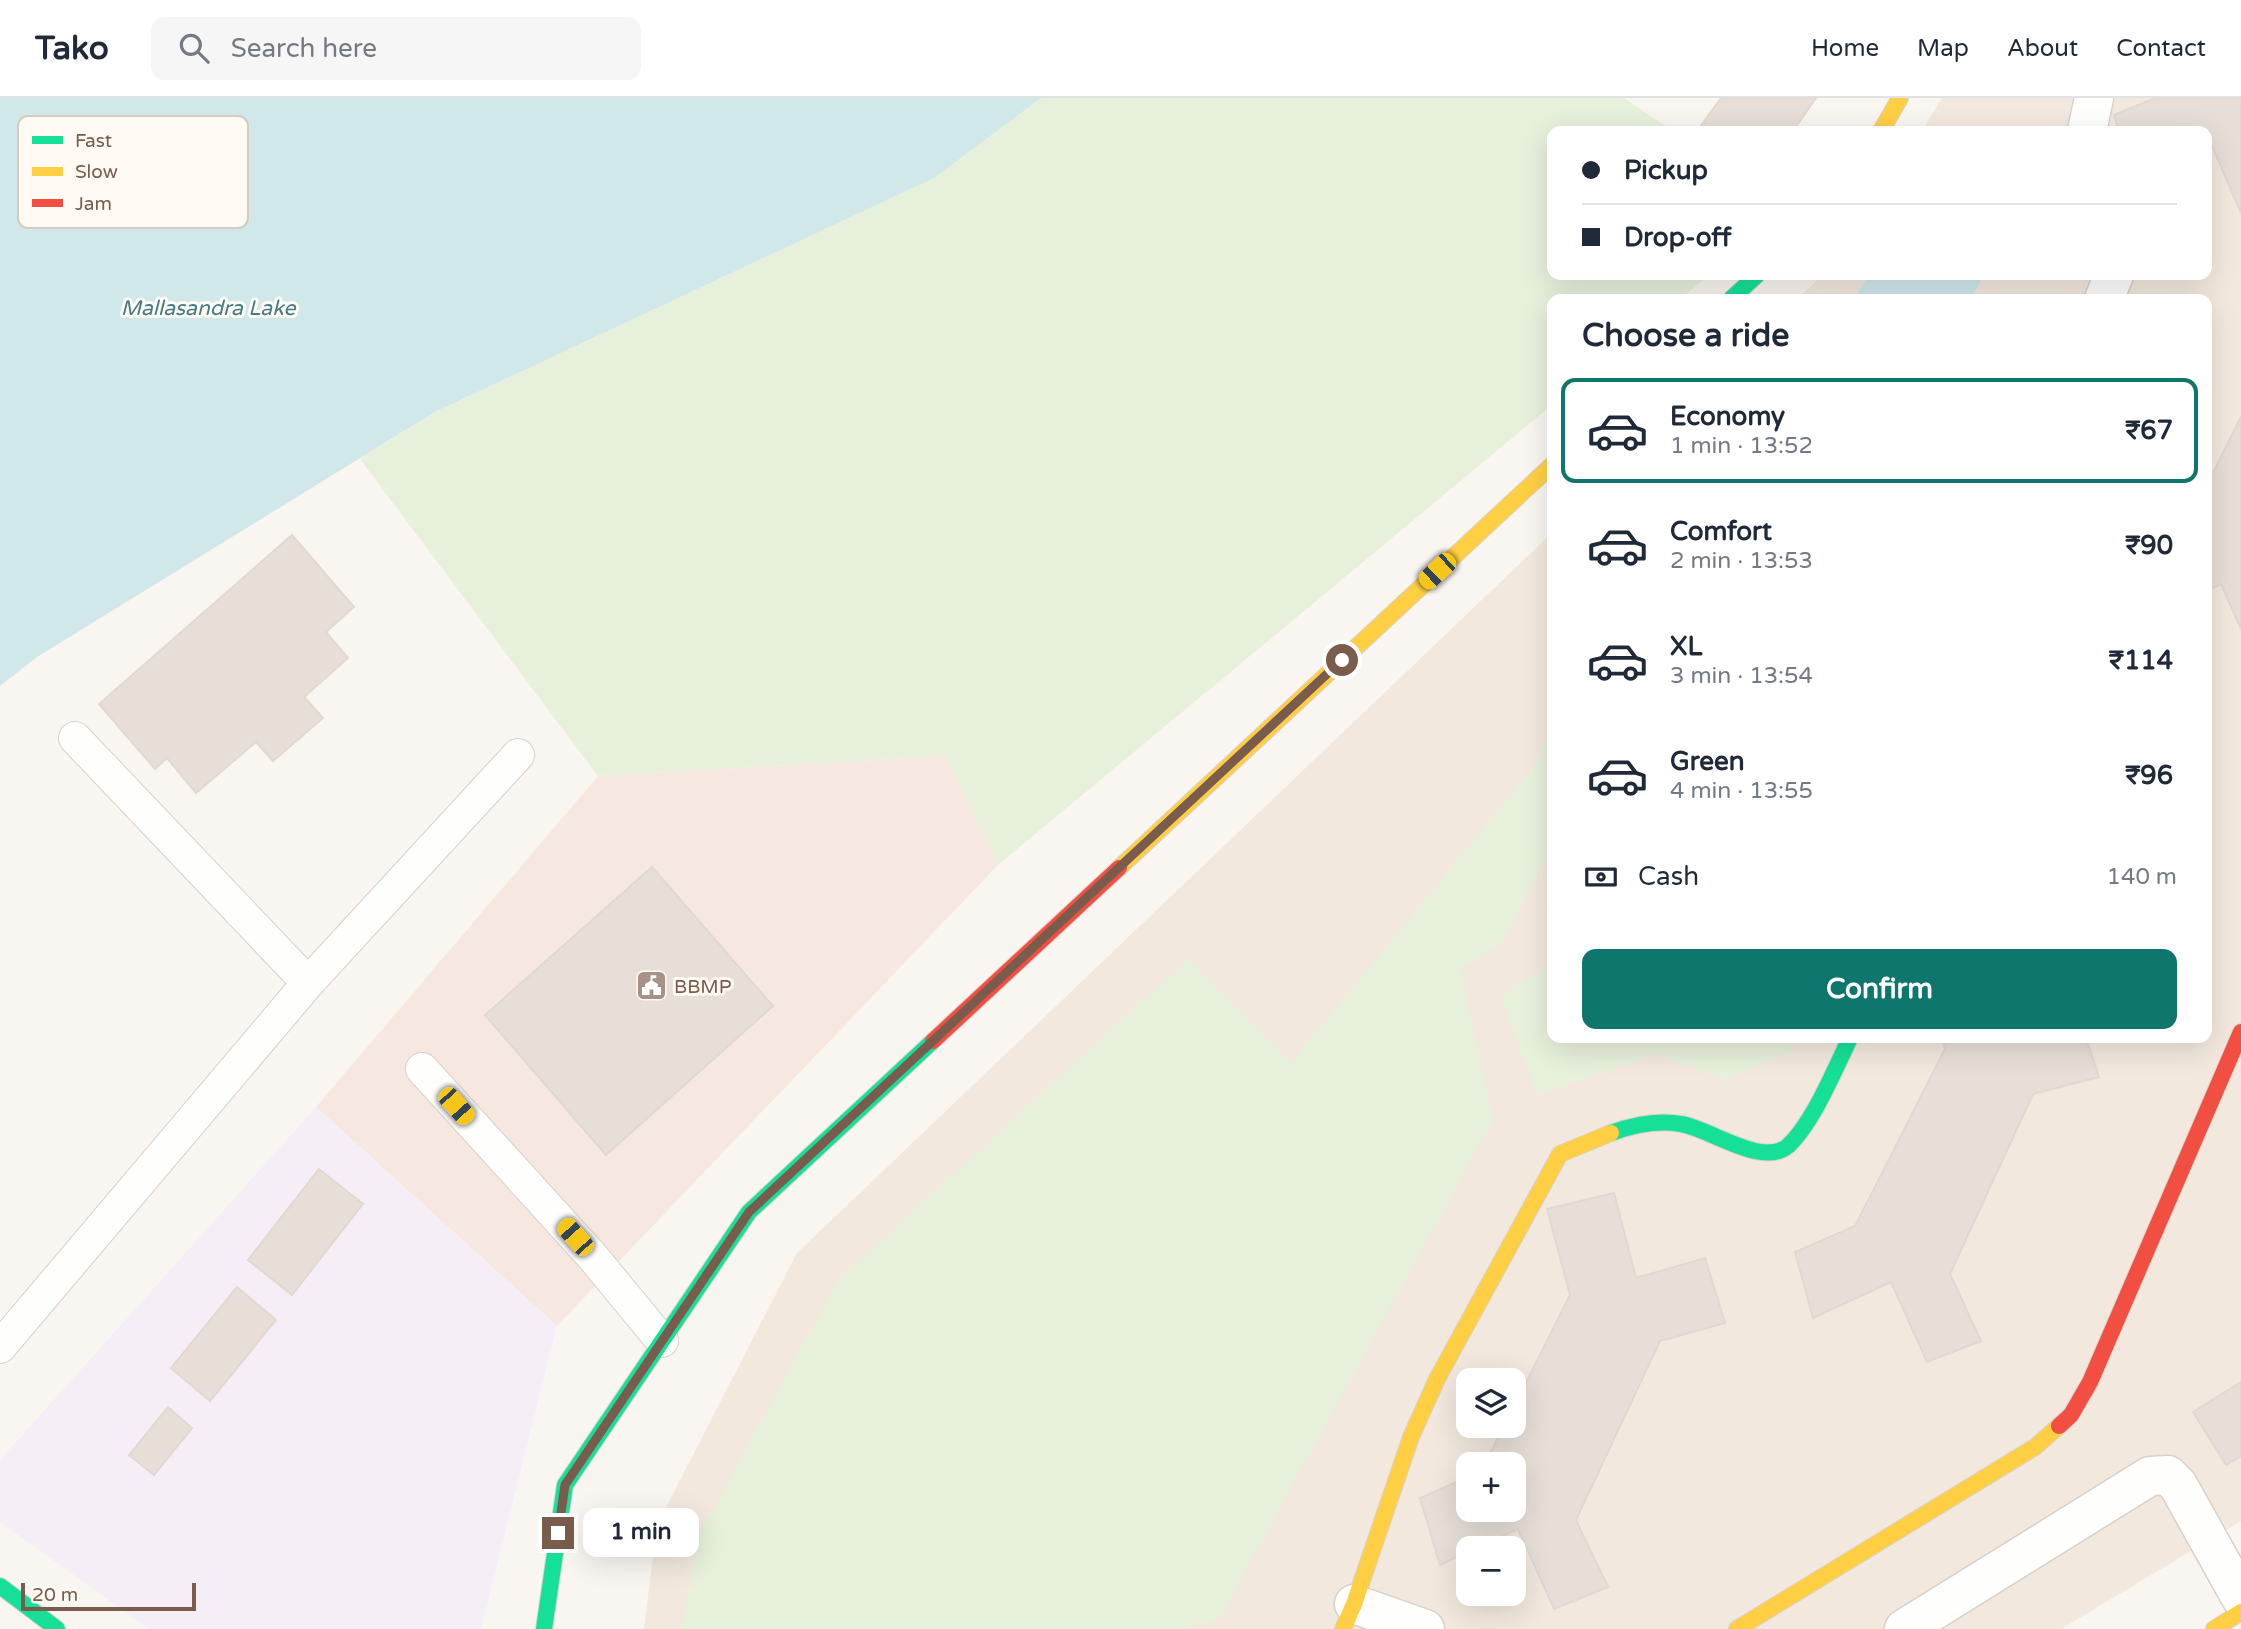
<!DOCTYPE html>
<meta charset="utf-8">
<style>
:root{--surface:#fff;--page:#f6f6f7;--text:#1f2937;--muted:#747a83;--line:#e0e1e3;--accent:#0f766e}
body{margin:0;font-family:"Varela Round",sans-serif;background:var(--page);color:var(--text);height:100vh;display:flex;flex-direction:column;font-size:26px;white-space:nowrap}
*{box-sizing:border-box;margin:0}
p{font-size:23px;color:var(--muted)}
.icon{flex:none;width:38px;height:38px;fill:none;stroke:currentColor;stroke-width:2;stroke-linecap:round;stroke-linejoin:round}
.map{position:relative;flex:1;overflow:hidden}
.details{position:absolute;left:1547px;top:196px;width:665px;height:749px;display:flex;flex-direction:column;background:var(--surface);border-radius:14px;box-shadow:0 7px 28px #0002}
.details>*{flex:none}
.top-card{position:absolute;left:1547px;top:28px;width:665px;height:154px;border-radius:14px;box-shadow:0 7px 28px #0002;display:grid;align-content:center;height:154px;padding:0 35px;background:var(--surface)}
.controls{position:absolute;left:1456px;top:1270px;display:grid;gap:14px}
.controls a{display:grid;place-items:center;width:70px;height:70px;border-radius:14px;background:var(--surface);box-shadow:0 7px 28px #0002;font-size:35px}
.scale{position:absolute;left:21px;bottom:18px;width:175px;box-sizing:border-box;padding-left:7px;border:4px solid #7a5c4d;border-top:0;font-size:19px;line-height:24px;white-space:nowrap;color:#7a5c4d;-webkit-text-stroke:5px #fffaf3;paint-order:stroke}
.end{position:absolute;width:32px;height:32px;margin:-16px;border:9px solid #7a5c4d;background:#fff;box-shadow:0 0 0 4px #fff}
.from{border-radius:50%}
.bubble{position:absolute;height:49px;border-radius:14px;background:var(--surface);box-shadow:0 7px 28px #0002;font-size:23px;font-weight:700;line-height:49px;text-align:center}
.car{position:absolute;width:21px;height:42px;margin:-21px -10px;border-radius:9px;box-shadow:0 0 5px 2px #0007;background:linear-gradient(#f5c518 24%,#345 0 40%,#f5c518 0 76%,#345 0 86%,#f5c518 0)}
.top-card b{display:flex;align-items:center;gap:24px;height:66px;font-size:26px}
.top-card b+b{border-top:2px solid var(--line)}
.top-card i{width:18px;height:18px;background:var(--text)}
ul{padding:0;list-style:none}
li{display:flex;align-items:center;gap:21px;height:105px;margin:0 14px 10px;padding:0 21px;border:4px solid transparent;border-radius:14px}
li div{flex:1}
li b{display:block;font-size:26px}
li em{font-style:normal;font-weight:700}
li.on{border-color:var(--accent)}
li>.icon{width:63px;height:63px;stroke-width:1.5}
h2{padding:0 35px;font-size:32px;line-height:84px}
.pay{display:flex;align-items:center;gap:18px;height:77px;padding:0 35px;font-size:26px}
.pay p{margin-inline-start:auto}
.action{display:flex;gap:14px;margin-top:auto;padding:14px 35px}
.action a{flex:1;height:80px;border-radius:14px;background:var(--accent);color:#fff;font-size:28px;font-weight:700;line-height:80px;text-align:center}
header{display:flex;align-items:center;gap:42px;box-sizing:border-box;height:98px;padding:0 35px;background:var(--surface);border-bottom:2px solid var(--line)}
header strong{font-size:33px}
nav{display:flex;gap:38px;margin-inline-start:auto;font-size:24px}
.search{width:490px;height:63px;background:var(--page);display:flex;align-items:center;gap:18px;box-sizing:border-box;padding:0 24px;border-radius:14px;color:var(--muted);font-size:26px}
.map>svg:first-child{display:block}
.residential{fill:#f2e8de;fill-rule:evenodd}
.commercial{fill:#f6e8e1}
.education{fill:#f6eef6}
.green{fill:#e7f0db}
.water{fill:#d0e8ea}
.building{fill:#e6ded7;stroke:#e2d8d2;stroke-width:2}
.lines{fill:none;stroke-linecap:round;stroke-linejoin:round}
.lane-casing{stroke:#d7d1cb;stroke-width:34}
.street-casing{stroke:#d7d1cb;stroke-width:41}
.fast-casing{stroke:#d9d2cb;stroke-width:18}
.slow-casing{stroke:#d9d2cb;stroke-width:18}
.jam-casing{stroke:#d9d2cb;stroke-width:18}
.lane{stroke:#fefefd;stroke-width:32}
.street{stroke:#fefefd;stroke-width:38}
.fast{stroke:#16e098;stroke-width:16}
.slow{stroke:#ffcf43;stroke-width:16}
.jam{stroke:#f24e42;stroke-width:16}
.route{stroke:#7a5c4d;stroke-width:9}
.labels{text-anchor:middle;stroke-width:6;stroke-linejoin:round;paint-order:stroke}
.poi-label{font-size:19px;fill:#7a5c4d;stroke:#fffaf3;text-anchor:start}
.water-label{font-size:21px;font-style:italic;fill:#437c86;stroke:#fffaf3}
.key{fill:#fffaf3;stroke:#d7cbc1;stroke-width:2}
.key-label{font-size:19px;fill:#7a5c4d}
</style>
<header>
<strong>Tako</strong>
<div class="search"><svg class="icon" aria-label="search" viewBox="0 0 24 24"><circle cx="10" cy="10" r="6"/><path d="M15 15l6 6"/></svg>Search here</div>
<nav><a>Home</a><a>Map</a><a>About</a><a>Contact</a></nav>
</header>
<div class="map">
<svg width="2241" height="1531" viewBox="0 0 2241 1531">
<rect width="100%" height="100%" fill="#f9f5f0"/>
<path class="residential" d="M1942,0H2241V1423L2061,1531H644L657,1427L797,1155L1552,435V940H2207V201H1797L1823,177H2207V33H1922ZM1468,1283H1514V1328H1468ZM1468,1367H1514V1412H1468ZM1468,1451H1514V1496H1468Z"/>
<path class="commercial" d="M945,658L998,767L557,1228L316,1009L598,678Z"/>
<path class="education" d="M316,1009L557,1228L481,1531H149L0,1424V1362Z"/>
<path class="green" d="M1041,0H1624L1673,33H1552V177H1709L1680,201H1552V307L998,767L945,658L598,678L360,361L435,314L934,80Z
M1552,635V749L1502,844L1461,870L1493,1022L1219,1521L1182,1531H682L696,1443L838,1182L1188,861L1291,965L1529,675Z
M1552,865V940H1788L1792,953L1725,982L1658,956L1537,997L1501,899Z"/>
<path class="water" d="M0,0H1041L934,80L435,314L37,559L0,588Z
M1869,177H1984L1971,201H1854Z"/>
<path class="building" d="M1721,0H1816L1793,33H1697Z
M2155,0H2241V115L2212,48L2207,50V33H2119L2114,17Z
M2241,319V531L2221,486L2207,493V387Z
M292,437L354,509L326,534L348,560L304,599L323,620L273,663L256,644L196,695L167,660L155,671L99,606Z
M652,769L773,908L606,1057L485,917Z
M1942,940H2086L2099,979L2033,996L1950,1176L1981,1243L1927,1264L1891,1184L1813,1220L1795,1154L1855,1128L1945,951Z
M319,1071L363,1106L292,1197L248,1162Z
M1614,1095L1636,1180L1705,1160L1725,1225L1660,1243L1576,1422L1608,1489L1554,1511L1518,1431L1474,1451H1468V1454L1440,1467L1420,1400L1468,1379V1412H1514V1367H1484L1504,1328H1514V1309L1570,1197L1547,1111Z
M237,1189L276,1222L210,1303L171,1270Z
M2241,1284V1358L2226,1367L2193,1314Z
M168,1309L192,1330L154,1377L129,1357Z"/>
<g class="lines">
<defs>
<path id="lane" d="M308,885L518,657
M422,971L592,1158L662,1243
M0,1249L308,885L75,640"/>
<path id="street" d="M2087,33L2094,0
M2104,201L2114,177
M1354,1506L1425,1531
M1904,1531L2150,1378L2168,1377L2178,1387L2241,1500"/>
<path id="fast" d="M1731,201L1757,177
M1611,1035C1633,1027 1658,1022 1681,1026C1709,1030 1762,1070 1788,1048C1813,1025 1835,971 1850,940
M0,1488L57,1531
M544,1531L565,1387L749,1114L933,943"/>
<path id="slow" d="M1881,33L1900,0
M1119,770L1552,367
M1343,1531L1354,1506L1411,1339L1437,1281L1560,1056L1611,1035
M1737,1531L2035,1349L2059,1328
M2214,1531L2241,1514"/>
<path id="jam" d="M933,943L1119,770
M2059,1328L2071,1317L2090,1284L2241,934"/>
</defs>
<use href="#lane" class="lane-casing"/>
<use href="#street" class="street-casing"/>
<use href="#fast" class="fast-casing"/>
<use href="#slow" class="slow-casing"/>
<use href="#jam" class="jam-casing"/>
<use href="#lane" class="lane"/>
<use href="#street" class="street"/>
<use href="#fast" class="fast"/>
<use href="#slow" class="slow"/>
<use href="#jam" class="jam"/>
</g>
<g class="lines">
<path class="route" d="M558,1435L565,1387L749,1114L1342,562"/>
</g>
<defs>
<symbol id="civic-square" viewBox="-11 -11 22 22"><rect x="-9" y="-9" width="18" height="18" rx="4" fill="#a69286" stroke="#fffaf3"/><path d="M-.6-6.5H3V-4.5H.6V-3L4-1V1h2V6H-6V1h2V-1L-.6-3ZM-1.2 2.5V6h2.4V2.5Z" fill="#fff"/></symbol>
</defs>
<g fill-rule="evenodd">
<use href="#civic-square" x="634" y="870" width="35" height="35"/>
</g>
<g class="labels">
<g class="poi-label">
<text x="674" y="895">BBMP</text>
</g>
<g class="water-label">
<text x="208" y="217">Mallasandra Lake</text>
</g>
</g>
<rect x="18" y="18" width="230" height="112" rx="10" class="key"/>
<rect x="32" y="38" width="31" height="8" fill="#16e098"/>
<rect x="32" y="69" width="31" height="9" fill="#ffcf43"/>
<rect x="32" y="101" width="31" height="8" fill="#f24e42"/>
<g class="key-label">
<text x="75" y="49">Fast</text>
<text x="75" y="80">Slow</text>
<text x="75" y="112">Jam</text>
</g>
</svg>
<div class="controls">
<a><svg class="icon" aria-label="layers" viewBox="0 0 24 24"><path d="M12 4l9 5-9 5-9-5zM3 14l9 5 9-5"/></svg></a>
<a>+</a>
<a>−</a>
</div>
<div class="scale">20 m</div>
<i class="end from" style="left:1342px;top:562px"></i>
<i class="end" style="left:558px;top:1435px"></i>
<div class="bubble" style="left:583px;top:1410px;width:116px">1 min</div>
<i class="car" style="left:1437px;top:473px;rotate:227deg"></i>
<i class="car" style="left:456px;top:1008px;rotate:138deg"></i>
<i class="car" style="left:575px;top:1139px;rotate:318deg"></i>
<div class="top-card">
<b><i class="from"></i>Pickup</b>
<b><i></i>Drop-off</b>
</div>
<section class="details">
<h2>Choose a ride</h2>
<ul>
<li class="on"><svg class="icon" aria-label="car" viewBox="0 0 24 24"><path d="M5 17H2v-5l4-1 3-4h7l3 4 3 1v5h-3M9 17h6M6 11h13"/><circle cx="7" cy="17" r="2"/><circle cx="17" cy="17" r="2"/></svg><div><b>Economy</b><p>1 min · 13:52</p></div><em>₹67</em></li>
<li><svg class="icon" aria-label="car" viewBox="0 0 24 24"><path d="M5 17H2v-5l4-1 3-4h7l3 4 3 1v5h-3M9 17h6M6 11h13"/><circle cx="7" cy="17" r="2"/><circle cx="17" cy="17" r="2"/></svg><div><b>Comfort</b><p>2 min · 13:53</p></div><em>₹90</em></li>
<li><svg class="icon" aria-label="car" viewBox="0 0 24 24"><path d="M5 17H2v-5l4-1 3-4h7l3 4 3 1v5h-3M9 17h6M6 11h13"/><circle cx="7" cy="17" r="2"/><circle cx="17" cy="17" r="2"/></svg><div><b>XL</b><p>3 min · 13:54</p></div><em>₹114</em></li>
<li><svg class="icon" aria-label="car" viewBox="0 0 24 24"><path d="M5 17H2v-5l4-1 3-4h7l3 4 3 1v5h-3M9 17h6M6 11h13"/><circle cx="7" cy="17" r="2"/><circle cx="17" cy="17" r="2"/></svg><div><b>Green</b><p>4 min · 13:55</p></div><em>₹96</em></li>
</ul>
<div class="pay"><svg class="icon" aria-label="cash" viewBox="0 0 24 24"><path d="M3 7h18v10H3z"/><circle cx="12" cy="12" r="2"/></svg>Cash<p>140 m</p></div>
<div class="action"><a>Confirm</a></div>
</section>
</div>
